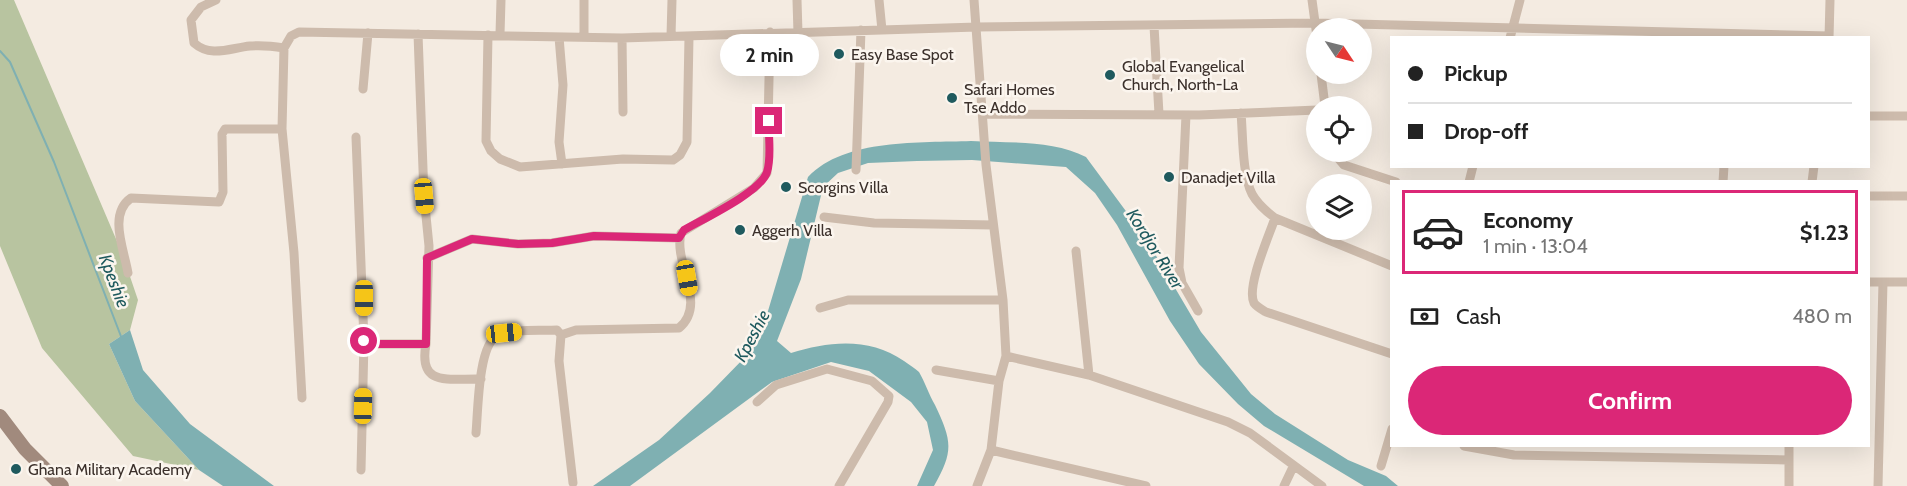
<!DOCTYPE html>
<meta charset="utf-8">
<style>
:root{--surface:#fff;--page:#f2f2f2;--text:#222;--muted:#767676;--line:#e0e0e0;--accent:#db2777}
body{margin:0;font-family:Cabin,sans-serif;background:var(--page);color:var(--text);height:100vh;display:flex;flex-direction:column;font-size:22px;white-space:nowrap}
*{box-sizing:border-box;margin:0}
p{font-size:20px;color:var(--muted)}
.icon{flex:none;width:33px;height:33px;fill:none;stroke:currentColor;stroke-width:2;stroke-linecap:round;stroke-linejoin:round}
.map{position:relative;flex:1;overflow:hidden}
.panel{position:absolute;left:1390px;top:180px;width:480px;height:267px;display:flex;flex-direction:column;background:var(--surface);border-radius:0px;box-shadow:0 6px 24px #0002}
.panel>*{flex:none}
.hud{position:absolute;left:1390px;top:36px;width:480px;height:132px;border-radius:0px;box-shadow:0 6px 24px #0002;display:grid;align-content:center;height:132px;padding:0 18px;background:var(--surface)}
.needle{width:39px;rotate:125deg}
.controls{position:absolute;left:1306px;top:18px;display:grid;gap:12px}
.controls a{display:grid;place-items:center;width:66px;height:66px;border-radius:50%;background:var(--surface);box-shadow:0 6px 24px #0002;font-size:30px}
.end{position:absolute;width:27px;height:27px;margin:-14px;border:8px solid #db2777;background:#fff;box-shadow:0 0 0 3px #fff}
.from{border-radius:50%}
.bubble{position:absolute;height:42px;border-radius:21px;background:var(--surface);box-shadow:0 6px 24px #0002;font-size:20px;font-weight:700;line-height:42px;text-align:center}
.car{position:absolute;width:18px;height:36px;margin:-18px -9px;border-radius:8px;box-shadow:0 0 4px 2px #0007;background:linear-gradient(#f5c518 24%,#345 0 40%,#f5c518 0 76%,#345 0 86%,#f5c518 0)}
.hud b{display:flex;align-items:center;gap:21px;height:57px;font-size:22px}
.hud b+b{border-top:2px solid var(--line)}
.hud i{width:15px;height:15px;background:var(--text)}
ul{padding:10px 0 0;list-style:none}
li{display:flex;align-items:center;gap:18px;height:84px;margin:0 12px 9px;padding:0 6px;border:3px solid transparent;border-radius:0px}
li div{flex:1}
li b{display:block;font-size:22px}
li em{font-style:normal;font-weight:700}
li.on{border-color:var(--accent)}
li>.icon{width:54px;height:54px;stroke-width:1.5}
.pay{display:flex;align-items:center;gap:15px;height:66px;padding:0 18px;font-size:22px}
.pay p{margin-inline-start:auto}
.action{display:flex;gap:12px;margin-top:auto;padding:12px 18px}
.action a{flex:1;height:69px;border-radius:36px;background:var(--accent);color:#fff;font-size:24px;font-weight:700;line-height:69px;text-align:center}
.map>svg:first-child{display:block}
.green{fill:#b8c4a0}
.water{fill:#7fb0b2}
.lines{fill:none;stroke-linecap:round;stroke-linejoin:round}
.stream{stroke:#7fb0b2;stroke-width:2}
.street{stroke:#cdbbac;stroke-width:9}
.secondary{stroke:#a18a7d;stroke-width:14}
.route{stroke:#db2777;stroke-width:8}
.poi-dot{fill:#1f5a5e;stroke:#fbf5ee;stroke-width:2}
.labels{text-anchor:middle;stroke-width:5;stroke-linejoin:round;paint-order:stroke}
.poi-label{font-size:16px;fill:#3b302b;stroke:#fbf5ee;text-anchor:start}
.water-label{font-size:18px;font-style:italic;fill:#1f5a5e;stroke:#fbf5ee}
</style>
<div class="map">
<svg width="1907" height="486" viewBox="0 0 1907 486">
<rect width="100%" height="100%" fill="#f4ebe1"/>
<path class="green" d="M0,0H14L122,253L138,300L130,330L109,344L135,401L199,470L133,456L42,348L0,246Z"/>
<path class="water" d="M971,141C1007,143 1053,140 1086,157L1145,237L1201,332L1251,394L1275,414L1348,460L1386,476L1398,486H1364L1264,426L1238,404L1199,364L1170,321L1117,225L1095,193L1066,167L972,160L917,161L868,163L838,173L823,187L801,279L777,341L791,353C829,341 870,337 904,361C909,365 915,368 919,372C925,382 929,395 935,405C952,441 954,451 934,486H917L933,450L927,422L911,402L869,371L831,362L772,382L630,486H593L659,440L710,393L748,354L768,311L808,177C845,138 921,143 971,141Z
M130,330L143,370L190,424L274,486H223L199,470L135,401L109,344Z"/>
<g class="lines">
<path class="stream" d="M0,51L10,62L54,162L122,339"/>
<path class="street" d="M216,0L201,7L191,20L194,43C211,58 230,48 250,46C261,45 272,46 284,48
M797,0L798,33
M879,0L882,30
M974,0L986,165L1003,300L1006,356L999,381L991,450L977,486
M1312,0L1317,37
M1154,26L1159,114
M418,34L424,196L429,246L426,344C418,388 449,378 481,379
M500,34L501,0
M488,35L486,141L491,151L500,159L520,167L623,159L673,160L680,155L687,142L689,37
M671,36L672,0
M559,37L563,85L559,142L562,164
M584,37V0
M622,38L623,112
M1510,38L1520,0
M1829,38L1830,0
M1321,74L1325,106
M363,89L368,33
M1241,113C1243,135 1242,174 1252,194C1257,203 1267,212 1275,218L1392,266
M983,114L1199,115L1317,110
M1186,115L1179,268L1182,283L1198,311
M1869,116H1907
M356,137L364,341L369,344H426
M1333,152L1344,165L1396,182
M856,170L861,30
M1469,182L1473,166
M1723,182L1724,166
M1812,182L1814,166
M1869,196H1907
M824,217L874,223L993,225
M1275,218C1269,236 1246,287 1254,303C1257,307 1261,309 1266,312L1392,354
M1076,251L1089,375
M427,258L472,239L518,244L552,243L594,236L679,238
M128,273C124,249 108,214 131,198L219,202L223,192L222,134L225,129H282
M1869,282H1907
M820,308L848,300H1003
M1006,356L1089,375L1228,422L1250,433L1322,486
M936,370L999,381
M302,398L294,253L282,129L284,48L291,36L299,32L622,38L977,27L1315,23L1829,36
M757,402L776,385L827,369L872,381L889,396L888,402L839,486
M476,433C478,413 478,345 497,336C514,328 539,331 557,330L561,335
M1464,446L1514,455L1788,460
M1789,446V486
M991,450L1146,486
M1381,466L1392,429
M361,470L364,341
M573,483L559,361L561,335L576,330L679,328C708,304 673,263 681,233L754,188L767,173L770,32
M1284,486L1293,467
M1878,486L1883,282"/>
<path class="secondary" d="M0,416L25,449L62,486"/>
</g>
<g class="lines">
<path class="route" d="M364,341L369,344H426L427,258L472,239L518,244L552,243L594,236L679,238L684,230C703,219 761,192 767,172C772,157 768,137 769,121"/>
</g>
<g class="poi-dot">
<circle cx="839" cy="54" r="6"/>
<circle cx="1110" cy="75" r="6"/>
<circle cx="952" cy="98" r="6"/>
<circle cx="1169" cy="177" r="6"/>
<circle cx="786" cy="187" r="6"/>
<circle cx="740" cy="230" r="6"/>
<circle cx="16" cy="469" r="6"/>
</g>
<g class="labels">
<g class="poi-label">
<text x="851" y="60">Easy Base Spot</text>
<text x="1122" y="72">Global Evangelical<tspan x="1122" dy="18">Church, North-La</tspan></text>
<text x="964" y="95">Safari Homes<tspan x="964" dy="18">Tse Addo</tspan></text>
<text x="1181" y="183">Danadjet Villa</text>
<text x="798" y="193">Scorgins Villa</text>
<text x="752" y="236">Aggerh Villa</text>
<text x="28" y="475">Ghana Military Academy</text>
</g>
<g class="water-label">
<text transform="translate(1155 249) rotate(58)" y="6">Kordjor River</text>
<text transform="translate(114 281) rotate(69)" y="6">Kpeshie</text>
<text transform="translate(752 336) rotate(-62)" y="6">Kpeshie</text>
</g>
</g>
</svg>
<div class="controls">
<a><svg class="needle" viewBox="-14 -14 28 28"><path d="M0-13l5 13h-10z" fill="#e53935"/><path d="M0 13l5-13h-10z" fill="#767676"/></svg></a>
<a><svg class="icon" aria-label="locate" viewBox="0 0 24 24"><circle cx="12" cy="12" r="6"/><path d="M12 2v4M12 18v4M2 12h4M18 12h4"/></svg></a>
<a><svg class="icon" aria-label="layers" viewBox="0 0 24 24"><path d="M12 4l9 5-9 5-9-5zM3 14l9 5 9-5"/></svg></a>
</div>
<i class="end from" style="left:364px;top:341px"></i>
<i class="end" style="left:769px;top:121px"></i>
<div class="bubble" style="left:720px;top:34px;width:99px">2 min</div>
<i class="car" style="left:424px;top:196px;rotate:175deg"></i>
<i class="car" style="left:687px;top:278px;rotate:170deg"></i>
<i class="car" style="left:364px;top:298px;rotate:180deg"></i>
<i class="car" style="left:504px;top:333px;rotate:84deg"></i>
<i class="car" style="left:363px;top:406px;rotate:1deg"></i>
<div class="hud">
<b><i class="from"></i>Pickup</b>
<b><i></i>Drop-off</b>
</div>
<section class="panel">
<ul>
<li class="on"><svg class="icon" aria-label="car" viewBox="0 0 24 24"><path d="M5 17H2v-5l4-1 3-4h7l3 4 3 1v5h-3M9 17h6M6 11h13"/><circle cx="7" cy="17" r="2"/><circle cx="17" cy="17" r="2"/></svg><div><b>Economy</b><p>1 min · 13:04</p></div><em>$1.23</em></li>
</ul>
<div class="pay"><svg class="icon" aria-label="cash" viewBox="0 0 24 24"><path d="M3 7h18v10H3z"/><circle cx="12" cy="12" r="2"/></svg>Cash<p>480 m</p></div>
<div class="action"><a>Confirm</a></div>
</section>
</div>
